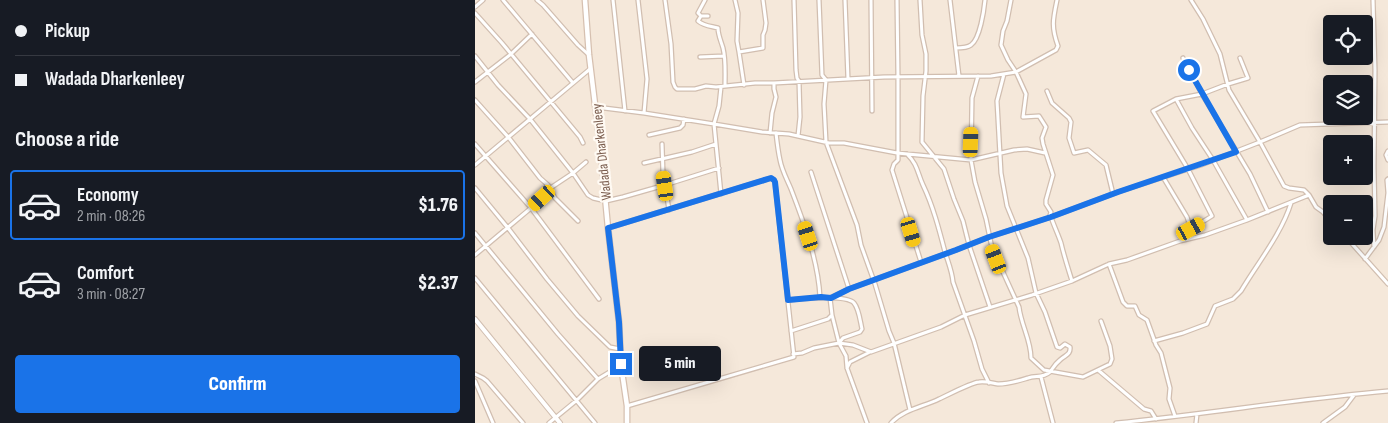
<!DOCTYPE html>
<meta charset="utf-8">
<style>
:root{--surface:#171b24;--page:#20242c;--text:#f1f3f6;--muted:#9ea1a6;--line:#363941;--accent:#1a73e8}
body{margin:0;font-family:"Sofia Sans Condensed",sans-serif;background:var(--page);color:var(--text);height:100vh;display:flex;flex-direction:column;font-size:19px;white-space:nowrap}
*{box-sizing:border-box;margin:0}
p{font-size:16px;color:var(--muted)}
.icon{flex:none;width:28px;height:28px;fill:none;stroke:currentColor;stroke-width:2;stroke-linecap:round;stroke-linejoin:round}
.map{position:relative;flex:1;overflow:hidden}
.panel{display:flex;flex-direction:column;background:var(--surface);width:475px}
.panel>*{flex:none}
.banner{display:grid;align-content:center;height:110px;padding:0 15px;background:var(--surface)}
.tools{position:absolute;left:848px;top:15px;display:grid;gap:10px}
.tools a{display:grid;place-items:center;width:50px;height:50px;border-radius:5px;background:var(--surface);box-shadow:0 5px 20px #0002;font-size:25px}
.end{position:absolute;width:22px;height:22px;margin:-11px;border:6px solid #1a73e8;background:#fff;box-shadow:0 0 0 2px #fff}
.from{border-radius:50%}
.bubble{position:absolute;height:35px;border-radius:5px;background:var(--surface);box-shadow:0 5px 20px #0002;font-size:16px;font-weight:800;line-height:35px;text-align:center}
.car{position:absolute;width:15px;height:30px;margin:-15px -8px;border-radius:6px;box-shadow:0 0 4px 1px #0007;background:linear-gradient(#f5c518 24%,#345 0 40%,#f5c518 0 76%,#345 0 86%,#f5c518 0)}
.banner b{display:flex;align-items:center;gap:18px;height:48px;font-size:19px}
.banner b+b{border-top:1px solid var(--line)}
.banner i{width:12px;height:12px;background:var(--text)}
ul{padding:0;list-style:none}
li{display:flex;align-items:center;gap:15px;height:70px;margin:0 10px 8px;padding:0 5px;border:2px solid transparent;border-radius:5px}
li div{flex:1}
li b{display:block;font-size:19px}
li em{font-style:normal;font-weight:800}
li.active{border-color:var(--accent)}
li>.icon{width:45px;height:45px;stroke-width:1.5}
h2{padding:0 15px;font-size:22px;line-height:60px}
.cta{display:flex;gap:10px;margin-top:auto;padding:10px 15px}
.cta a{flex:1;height:58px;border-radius:5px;background:var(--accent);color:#fff;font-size:20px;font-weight:800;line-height:58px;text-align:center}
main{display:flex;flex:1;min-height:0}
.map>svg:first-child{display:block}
.residential{fill:#f5e8da;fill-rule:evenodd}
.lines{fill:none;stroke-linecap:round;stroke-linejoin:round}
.minor-casing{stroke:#d1beb0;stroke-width:5.5}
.tertiary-casing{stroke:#d1beb0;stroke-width:6}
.secondary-casing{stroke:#d6c0b0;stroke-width:7}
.minor{stroke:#fff;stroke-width:3}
.tertiary{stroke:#fff;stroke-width:4}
.secondary{stroke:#fff;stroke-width:4.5}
.route{stroke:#1a73e8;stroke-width:6}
.labels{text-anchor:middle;stroke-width:4.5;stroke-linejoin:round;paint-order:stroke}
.street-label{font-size:14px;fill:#7a5c4d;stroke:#fffaf3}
</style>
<main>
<section class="panel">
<div class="banner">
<b><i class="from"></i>Pickup</b>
<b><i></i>Wadada Dharkenleey</b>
</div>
<h2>Choose a ride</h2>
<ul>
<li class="active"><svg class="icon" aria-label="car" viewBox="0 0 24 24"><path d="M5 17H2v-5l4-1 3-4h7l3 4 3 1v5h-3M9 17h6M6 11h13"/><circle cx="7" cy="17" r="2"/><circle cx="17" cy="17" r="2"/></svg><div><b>Economy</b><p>2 min · 08:26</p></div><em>$1.76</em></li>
<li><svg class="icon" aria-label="car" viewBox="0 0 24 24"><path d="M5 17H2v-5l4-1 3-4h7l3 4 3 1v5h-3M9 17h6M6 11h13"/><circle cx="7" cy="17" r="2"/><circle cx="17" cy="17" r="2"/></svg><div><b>Comfort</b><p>3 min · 08:27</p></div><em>$2.37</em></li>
</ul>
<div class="cta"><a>Confirm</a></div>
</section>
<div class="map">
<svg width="913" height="423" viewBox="0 0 913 423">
<rect width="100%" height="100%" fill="#fdf6ec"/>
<path class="residential" d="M0,0H913V423H0ZM856,24H889V56H856ZM856,84H889V116H856ZM856,144H889V176H856ZM856,204H889V236H856Z"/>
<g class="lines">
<defs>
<path id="minor" d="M28,0L98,83
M62,0L68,5L103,45L114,55
M138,0L150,111
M163,0L172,79L169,113
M190,0L196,44L198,82L200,87L202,89H220L231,86L241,87L280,83H299V89L301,97L297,113L295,133
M230,0L223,13L226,16H233
M260,0L263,13L262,41L264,52
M319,0L321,70L322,78L324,81L325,117L323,136
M344,0L347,75L351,80L349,104L351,142L382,225L386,245L400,284L414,331L419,343L435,410
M370,0L373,79
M396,0L397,111
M422,0L423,77V160L419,164L417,170L446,262
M445,0L447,35L451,54V71L448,96L447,142L469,169L479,199L488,221L494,245L515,307
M475,0L484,76
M536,0L532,21L528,31L526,45L533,60L541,72L551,94L548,117L564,116L571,127L567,138L568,144L578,175L571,200V204L576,212L574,218
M716,0L728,19L745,54L754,90L785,142L825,125L913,122
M898,0L900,70L899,167L900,216L898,230L899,247
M0,7L8,0
M0,13L27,43L105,137L108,143
M226,16L223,21C229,26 235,26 243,28C243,35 246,41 248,48C251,60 250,74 250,86
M481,48C486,48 492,48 496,45C505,39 509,10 510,0
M0,56L23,85L55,119L98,173L113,195L118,198L131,201L148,197L190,185L244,168
M225,57L249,56
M708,58L727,94L775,174L793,212
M503,76L497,98L496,160L500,182L511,219L517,248L544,307C546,325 556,340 556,358L569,370L608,377L635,364L637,359L635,346L626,321
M0,82L36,54L57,34
M299,83L409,77L516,76L541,72L581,50L583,46C576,27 578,19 582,0
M269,85L264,52L288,48V35L290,30L291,23L288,0
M572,91L577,103L594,118L596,122L594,138L599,153L613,150L631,165L638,194
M701,99L717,128L738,160L772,220
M0,100L34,138L65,178L73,185L80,198L103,221
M121,107L169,113L239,124L244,106L246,87
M301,133C302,142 303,151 305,160C307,171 312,179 316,189C329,223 343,260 345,297
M174,135L205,128L208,125L209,119
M0,144L56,208L124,299
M187,144L188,173L194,210
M913,151L911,155L913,160
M432,154C443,165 442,172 448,185C458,206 464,229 470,252C473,262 477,271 478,282L499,341L507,369L514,383
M169,163L217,152L241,144
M0,165L115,69
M336,172L374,289
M688,177L712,217L716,229L709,240
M0,188L33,228L72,279L103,316L135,347L145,349
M246,194L239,124L287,132L314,134L354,143H369L422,153L496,160L539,150L552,149L570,153
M576,217C579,226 583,234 586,243C589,256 593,268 597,281L634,264L648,302L652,306H660L664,315L672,320L681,345L686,353L695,388L694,399L700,416
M133,228L296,178L299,180L300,183L319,357L152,406
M716,229L737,216L713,169L678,111L701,99L727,94L753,84L773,78L765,58
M0,233L83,334L123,379
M870,236L913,284
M0,255L56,208L74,189L98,173L111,162
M890,259L904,240L909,227L913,193L912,180L913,179
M634,264L652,260L705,241L730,235L772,220L834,195
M0,278L120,423
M313,300C325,299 371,294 379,303C384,309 385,320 387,329L385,332L368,338L364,343
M357,315L364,343L371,356L372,368L392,423
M316,331L353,319L357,315L355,298L374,289L481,250L514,237L576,217L643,192L726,165L785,142L809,186L814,188L829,190L834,195L841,207L848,212L856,222
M679,341L708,333L732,324L740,306L758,299L766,291C782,264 807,233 816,203
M318,354L327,353L339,348L364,343L378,345L396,352L466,327L490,315L557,295L597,281
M372,368L375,362L395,352
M623,370L669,409L676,411L681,419
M0,374L8,378L12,381L48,423
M566,377L578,423
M0,381L18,423
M74,423L102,400L123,379L146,365
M416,423C429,409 448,407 464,399C473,395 495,383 504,382C510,381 517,383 523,384C534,384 543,381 553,378C561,375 567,379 575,372C578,368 580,364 585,360C590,355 596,355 595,347L590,344L585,348L582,347L570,312L561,293L553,258L532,206L526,173L522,101L529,74
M641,423C732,414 822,399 913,391
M721,423L722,414
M848,423L870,407L879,395"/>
<path id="tertiary" d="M0,319L85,423"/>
<path id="secondary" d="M110,0L114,55L126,154L133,228L144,322L146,365L152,406V423"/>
</defs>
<use href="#minor" class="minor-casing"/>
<use href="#tertiary" class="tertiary-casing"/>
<use href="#secondary" class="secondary-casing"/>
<use href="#minor" class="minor"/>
<use href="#tertiary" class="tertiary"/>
<use href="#secondary" class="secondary"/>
</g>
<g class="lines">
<path class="route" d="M146,364L144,322L133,228L296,178L299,180L300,182L313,300L346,297L356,298L374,289L481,250L514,237L576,217L643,192L761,152L714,70"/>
</g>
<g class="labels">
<g class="street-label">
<text transform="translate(126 152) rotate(-96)" y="5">Wadada Dharkenleey</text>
</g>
</g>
</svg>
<div class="tools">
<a><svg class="icon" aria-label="locate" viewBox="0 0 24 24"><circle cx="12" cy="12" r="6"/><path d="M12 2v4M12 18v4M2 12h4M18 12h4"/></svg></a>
<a><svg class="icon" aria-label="layers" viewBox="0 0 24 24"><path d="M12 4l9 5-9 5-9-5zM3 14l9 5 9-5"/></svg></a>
<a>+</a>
<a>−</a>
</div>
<i class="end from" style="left:714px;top:70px"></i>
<i class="end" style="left:146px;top:364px"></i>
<div class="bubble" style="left:164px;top:346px;width:82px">5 min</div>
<i class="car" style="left:496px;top:142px;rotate:2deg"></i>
<i class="car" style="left:190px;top:186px;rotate:352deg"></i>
<i class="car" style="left:67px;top:198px;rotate:228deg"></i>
<i class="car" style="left:716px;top:229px;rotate:61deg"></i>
<i class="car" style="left:436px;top:232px;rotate:163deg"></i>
<i class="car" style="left:333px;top:236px;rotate:342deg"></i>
<i class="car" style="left:521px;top:259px;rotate:339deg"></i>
</div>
</main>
